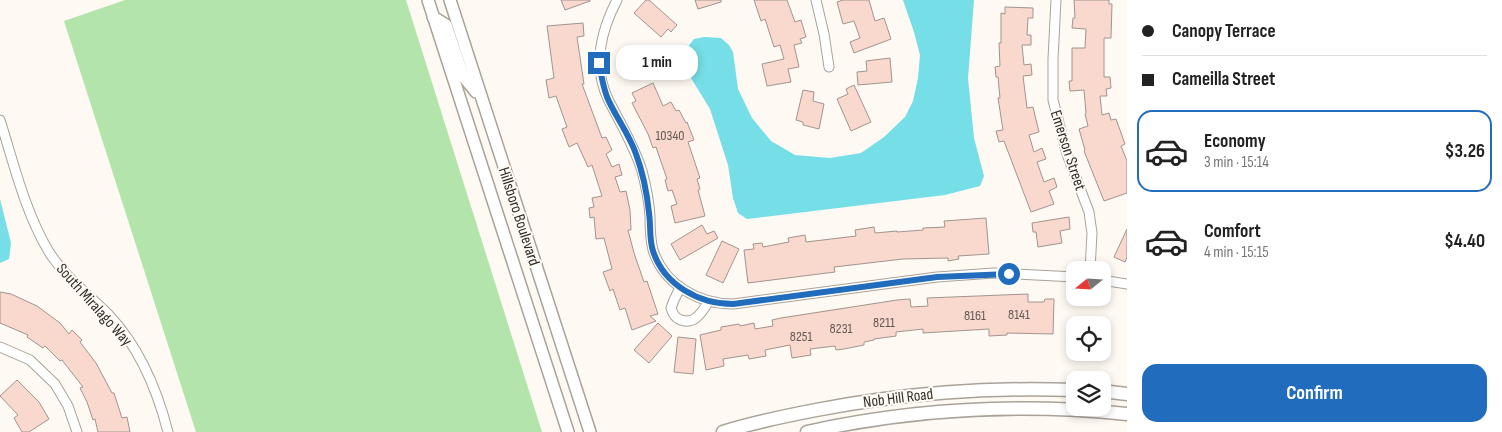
<!DOCTYPE html>
<meta charset="utf-8">
<style>
:root{--surface:#fff;--page:#f2f2f2;--text:#222;--muted:#767676;--line:#e0e0e0;--accent:#216cbc}
body{margin:0;font-family:"Sofia Sans Condensed",sans-serif;background:var(--page);color:var(--text);height:100vh;display:flex;flex-direction:column;font-size:19px;white-space:nowrap}
*{box-sizing:border-box;margin:0}
p{font-size:16px;color:var(--muted)}
.icon{flex:none;width:28px;height:28px;fill:none;stroke:currentColor;stroke-width:2;stroke-linecap:round;stroke-linejoin:round}
.map{position:relative;flex:1;overflow:hidden}
.panel{display:flex;flex-direction:column;background:var(--surface);width:375px}
.panel>*{flex:none}
.guide{display:grid;align-content:center;height:110px;padding:0 15px;background:var(--surface)}
.needle{width:32px;rotate:252deg}
.buttons{position:absolute;left:1066px;top:261px;display:grid;gap:10px}
.buttons a{display:grid;place-items:center;width:45px;height:45px;border-radius:10px;background:var(--surface);box-shadow:0 2px 8px #0003;font-size:25px}
.end{position:absolute;width:22px;height:22px;margin:-11px;border:6px solid #216cbc;background:#fff;box-shadow:0 0 0 2px #fff}
.from{border-radius:50%}
.bubble{position:absolute;height:35px;border-radius:15px;background:var(--surface);box-shadow:0 2px 8px #0003;font-size:16px;font-weight:700;line-height:35px;text-align:center}
.guide b{display:flex;align-items:center;gap:18px;height:48px;font-size:19px}
.guide b+b{border-top:1px solid var(--line)}
.guide i{width:12px;height:12px;background:var(--text)}
ul{padding:0;list-style:none}
li{display:flex;align-items:center;gap:15px;height:82px;margin:0 10px 8px;padding:0 5px;border:2px solid transparent;border-radius:15px}
li div{flex:1}
li b{display:block;font-size:19px}
li em{font-style:normal;font-weight:700}
li.active{border-color:var(--accent)}
li>.icon{width:45px;height:45px;stroke-width:1.5}
.action{display:flex;gap:10px;margin-top:auto;padding:10px 15px}
.action a{flex:1;height:58px;border-radius:15px;background:var(--accent);color:#fff;font-size:20px;font-weight:700;line-height:58px;text-align:center}
main{display:flex;flex:1;min-height:0}
.map>svg:first-child{display:block}
.green{fill:#b3e4ab}
.water{fill:#75dee6}
.building{fill:#f9d9cd;stroke:#a1948f}
.lines{fill:none;stroke-linecap:round;stroke-linejoin:round}
.minor-casing{stroke:#aaa298;stroke-width:11}
.tertiary-casing{stroke:#aaa298;stroke-width:14}
.secondary-casing{stroke:#aaa298;stroke-width:15}
.minor{stroke:#fff;stroke-width:9}
.tertiary{stroke:#fff;stroke-width:11}
.secondary{stroke:#fff;stroke-width:12}
.route{stroke:#216cbc;stroke-width:6}
.labels{text-anchor:middle;stroke-width:4;stroke-linejoin:round;paint-order:stroke}
.number-label{font-size:14px;fill:#635953}
.street-label{font-size:16px;fill:#312e2a;stroke:#fef9f2}
</style>
<main>
<div class="map">
<svg width="1127" height="432" viewBox="0 0 1127 432">
<rect width="100%" height="100%" fill="#fef9f2"/>
<path class="green" d="M125,0H406L542,432H196L64,21Z"/>
<path class="water" d="M903,0H974L968,78L974,138L984,176L980,186L945,195L747,219L738,213L733,198L728,165L710,109L691,78L685,65L684,54L687,48L694,39L704,37L721,38L729,45L733,52L738,89L752,118L771,141L795,155L830,158L861,153L884,137L905,117L913,101L918,78L920,55L914,32Z
M0,199L11,243L9,259L0,263Z"/>
<path class="building" d="M561,0H590V1L565,10Z
M646,0H649L677,25L671,32L668,29L661,37L634,13Z
M695,0H721V2L698,9Z
M754,0H787L795,22L801,20L806,37L800,39L802,43L794,45L799,67L788,69L791,82L767,86L762,64L784,59L780,45L774,47L765,19L761,21Z
M843,0H869L875,21L884,18L891,39L854,53L850,42L860,38L854,21L843,24L837,2Z
M1074,0H1109V4H1112L1111,38H1104V77H1110L1111,88L1106,89L1107,96H1100L1102,115L1109,113L1111,120L1116,119L1125,144L1121,146L1127,161V193L1104,201L1084,151L1085,150L1079,129L1088,126L1085,114L1086,113L1084,90L1070,91L1069,81H1072V48H1085L1086,29L1072,28L1073,18H1075Z
M1005,7L1033,8V18H1028L1027,35H1031V45H1022L1024,65L1031,64L1032,75L1023,76L1027,108L1033,107L1039,132L1029,135L1034,152L1042,148L1046,159L1037,162L1044,182L1054,178L1057,187L1049,191L1054,204L1031,212L1004,141L999,142L996,131L1003,130L998,98H1000L998,77H996L995,67L1000,66L999,43H1001V13L1005,14Z
M583,23L584,36L577,37L584,84H582L602,138L606,137L612,150L606,154L612,167L619,164L622,175L615,177L620,192L626,191L630,210L631,230H628L634,253L644,282L647,281L658,314L650,316L656,321L632,330L625,308L620,310L613,289L610,291L603,272L612,269L604,238L596,239L594,217L590,218L589,208L594,207L592,198L602,196L592,165L588,167L577,143L569,147L562,129L567,127L556,96L549,98L546,80L554,78L547,26Z
M659,52L660,71L630,73V64H627L626,54Z
M890,58L892,82L858,85L857,72L867,71L866,61Z
M653,83L663,106L671,102L676,111L679,110L686,123L687,122L694,140L688,142L700,178L697,179L700,189L698,190L705,216L675,223L671,206L677,204L672,190L668,191L665,180L667,179L656,147L653,148L648,134L632,103L636,101L632,93Z
M854,85L871,122L851,131L837,99L848,94L846,89Z
M803,90L814,92L813,101L824,104L819,129L803,125V122L796,120Z
M1069,217L1070,229L1060,231L1062,243L1038,247L1036,232H1033L1032,223Z
M986,218L989,254L958,256L959,259L948,261V258L903,259L860,264L834,267L835,272L748,283L744,250L754,249L753,244L762,243L763,247L789,242L788,238L805,235L806,242L856,236L855,230L874,227L875,233L897,231V232L923,230V228L945,227L944,221Z
M702,225L707,234L714,231L718,238L680,260L671,244Z
M1127,229V257L1125,262L1114,257Z
M722,241L739,249L723,283L706,275Z
M0,292L11,294L37,306L60,323L69,334L72,330L82,340L80,342L96,363L112,393H114L122,418L127,417L130,432H98L95,419L93,420L87,402L80,388L83,387L62,360L60,361L45,346L43,348L27,337L28,335L0,323Z
M1028,294V302H1044L1045,299H1054L1053,334L1007,333V335L989,336V329L923,333V329L896,332V336L874,339V340L864,342V345L844,349L836,350L835,346L810,349L811,355L792,358L790,345L765,350L766,356L749,359L748,355L723,359L724,366L706,370L700,335L721,330V327L739,324L740,326L754,323L755,329L773,326L772,320L781,318L897,300L910,299L911,307L928,306L927,298Z
M658,323L672,336L649,363L634,350Z
M678,337L696,339L693,374L674,372Z
M17,380L39,402L49,419L29,432H22L14,418L18,415L0,396Z"/>
<g class="lines">
<defs>
<path id="minor" d="M617,0C601,31 592,65 608,99C620,123 634,145 642,171C646,186 649,201 650,216C650,228 650,239 653,250C664,285 699,304 733,304L937,277L994,273L1075,277
M816,0L824,34L829,67
M1056,0L1053,59V100L1067,154L1089,212L1092,233L1090,270
M0,120C14,164 25,212 49,252C65,277 88,294 109,315C140,348 157,389 168,432
M1102,280L1127,284
M680,288L674,300L671,308C673,314 675,318 681,320C695,325 702,312 709,301
M0,347L30,360L55,384L68,406L77,432"/>
<path id="tertiary" d="M428,0L568,432
M450,0L590,432
M433,17L446,25L463,76L476,92"/>
<path id="secondary" d="M1102,391L1127,394
M723,432C754,422 785,416 816,410C905,393 985,387 1075,390
M807,432C912,409 1020,403 1127,414"/>
</defs>
<use href="#minor" class="minor-casing"/>
<use href="#tertiary" class="tertiary-casing"/>
<use href="#secondary" class="secondary-casing"/>
<use href="#minor" class="minor"/>
<use href="#tertiary" class="tertiary"/>
<use href="#secondary" class="secondary"/>
</g>
<g class="lines">
<path class="route" d="M599,63C601,75 603,86 607,97C615,116 629,134 636,154C643,173 647,193 649,213C651,226 649,239 653,251C664,285 699,304 733,304L937,277L1009,274"/>
</g>
<g class="labels">
<g class="number-label">
<text x="670" y="140">10340</text>
<text x="1019" y="319">8141</text>
<text x="975" y="320">8161</text>
<text x="884" y="327">8211</text>
<text x="841" y="333">8231</text>
<text x="801" y="341">8251</text>
</g>
<g class="street-label">
<text transform="translate(1069 150) rotate(72)" y="6">Emerson Street</text>
<text transform="translate(520 216) rotate(72)" y="6">Hillsboro Boulevard</text>
<text transform="translate(95 304) rotate(48)" y="6">South Miralago Way</text>
<text transform="translate(898 397) rotate(-7)" y="6">Nob Hill Road</text>
</g>
</g>
</svg>
<div class="buttons">
<a><svg class="needle" viewBox="-14 -14 28 28"><path d="M0-13l5 13h-10z" fill="#e53935"/><path d="M0 13l5-13h-10z" fill="#767676"/></svg></a>
<a><svg class="icon" aria-label="locate" viewBox="0 0 24 24"><circle cx="12" cy="12" r="6"/><path d="M12 2v4M12 18v4M2 12h4M18 12h4"/></svg></a>
<a><svg class="icon" aria-label="layers" viewBox="0 0 24 24"><path d="M12 4l9 5-9 5-9-5zM3 14l9 5 9-5"/></svg></a>
</div>
<i class="end from" style="left:1009px;top:274px"></i>
<i class="end" style="left:599px;top:63px"></i>
<div class="bubble" style="left:616px;top:45px;width:82px">1 min</div>
</div>
<section class="panel">
<div class="guide">
<b><i class="from"></i>Canopy Terrace</b>
<b><i></i>Cameilla Street</b>
</div>
<ul>
<li class="active"><svg class="icon" aria-label="car" viewBox="0 0 24 24"><path d="M5 17H2v-5l4-1 3-4h7l3 4 3 1v5h-3M9 17h6M6 11h13"/><circle cx="7" cy="17" r="2"/><circle cx="17" cy="17" r="2"/></svg><div><b>Economy</b><p>3 min · 15:14</p></div><em>$3.26</em></li>
<li><svg class="icon" aria-label="car" viewBox="0 0 24 24"><path d="M5 17H2v-5l4-1 3-4h7l3 4 3 1v5h-3M9 17h6M6 11h13"/><circle cx="7" cy="17" r="2"/><circle cx="17" cy="17" r="2"/></svg><div><b>Comfort</b><p>4 min · 15:15</p></div><em>$4.40</em></li>
</ul>
<div class="action"><a>Confirm</a></div>
</section>
</main>
